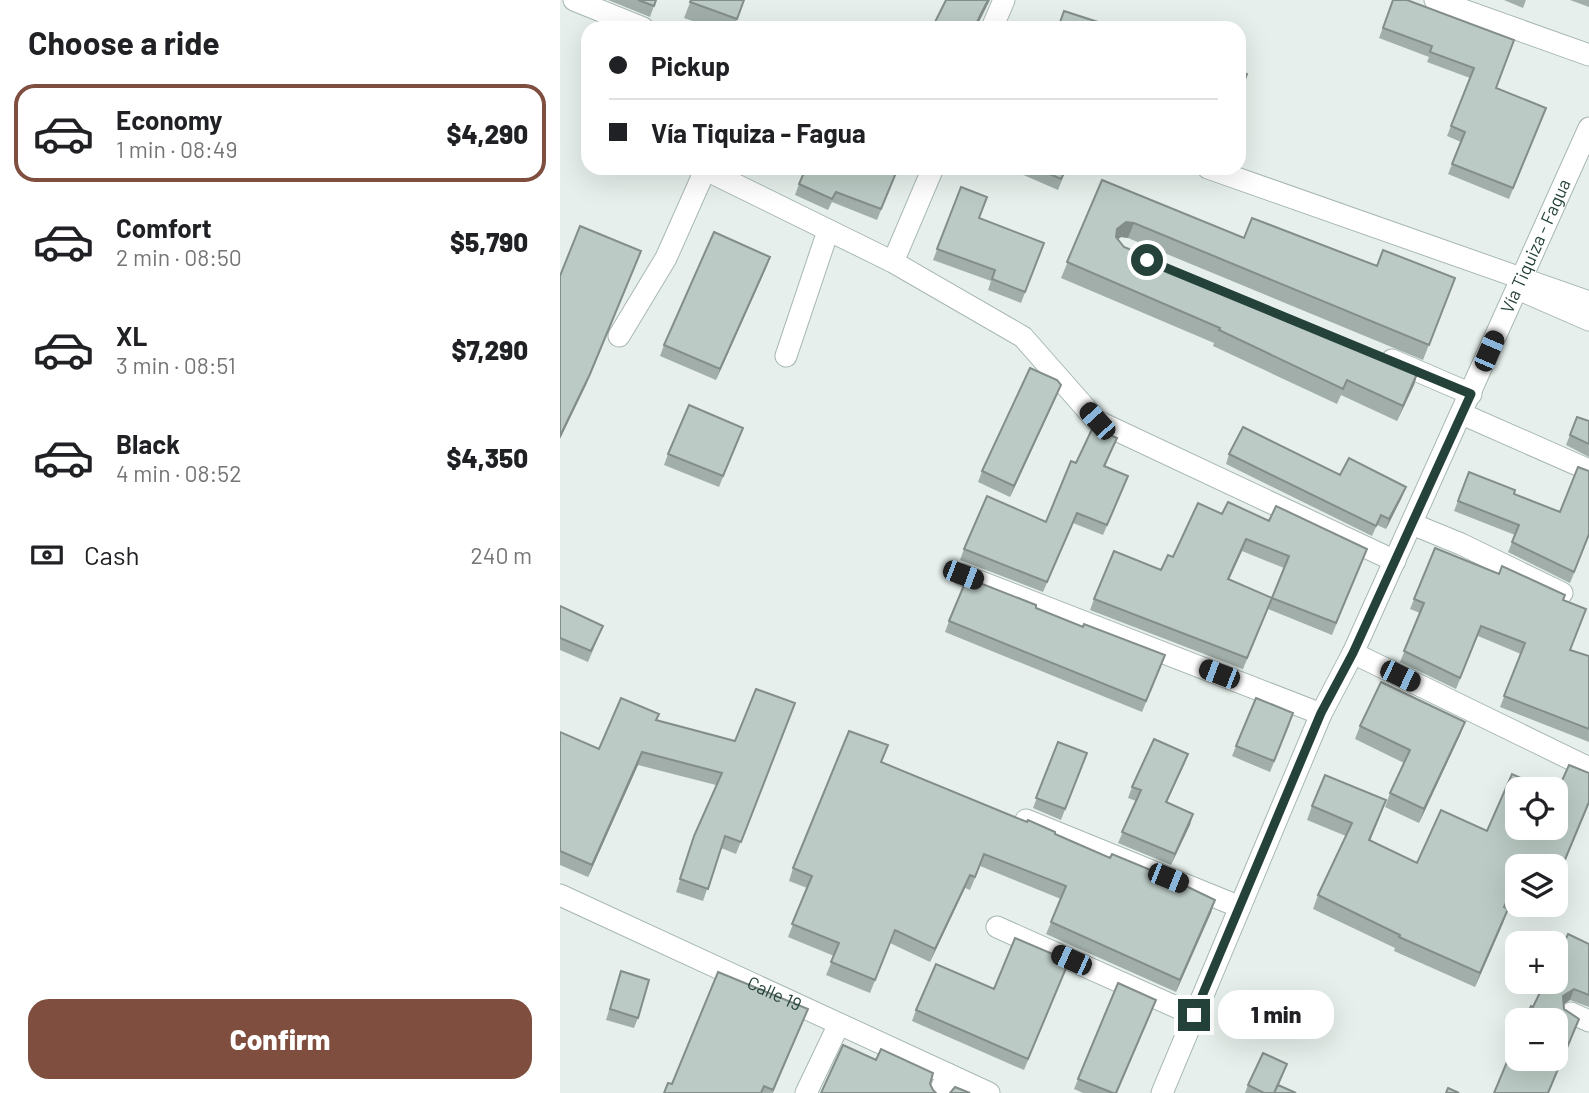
<!DOCTYPE html>
<meta charset="utf-8">
<style>
:root{--surface:#fff;--page:#f6f6f6;--text:#202124;--muted:#757577;--line:#e0e0e0;--accent:#7f4e3f}
body{margin:0;font-family:Barlow,sans-serif;background:var(--page);color:var(--text);height:100vh;display:flex;flex-direction:column;font-size:26px;white-space:nowrap}
*{box-sizing:border-box;margin:0}
p{font-size:23px;color:var(--muted)}
.icon{flex:none;width:38px;height:38px;fill:none;stroke:currentColor;stroke-width:2;stroke-linecap:round;stroke-linejoin:round}
.map{position:relative;flex:1;overflow:hidden}
.details{display:flex;flex-direction:column;background:var(--surface);width:560px}
.details>*{flex:none}
.hud{position:absolute;left:21px;top:21px;width:665px;height:154px;border-radius:21px;box-shadow:0 7px 28px #0002;display:grid;align-content:center;height:154px;padding:0 28px;background:var(--surface)}
.tools{position:absolute;left:945px;top:777px;display:grid;gap:14px}
.tools a{display:grid;place-items:center;width:63px;height:63px;border-radius:14px;background:var(--surface);box-shadow:0 7px 28px #0002;font-size:35px}
.end{position:absolute;width:32px;height:32px;margin:-16px;border:9px solid #24423a;background:#fff;box-shadow:0 0 0 4px #fff}
.from{border-radius:50%}
.bubble{position:absolute;height:49px;border-radius:21px;background:var(--surface);box-shadow:0 7px 28px #0002;font-size:23px;font-weight:800;line-height:49px;text-align:center}
.car{position:absolute;width:21px;height:42px;margin:-21px -10px;border-radius:9px;box-shadow:0 0 5px 2px #0007;background:linear-gradient(#222 24%,#8ab4d8 0 40%,#222 0 76%,#8ab4d8 0 86%,#222 0)}
.hud b{display:flex;align-items:center;gap:24px;height:66px;font-size:26px}
.hud b+b{border-top:2px solid var(--line)}
.hud i{width:18px;height:18px;background:var(--text)}
ul{padding:0;list-style:none}
li{display:flex;align-items:center;gap:21px;height:98px;margin:0 14px 10px;padding:0 14px;border:4px solid transparent;border-radius:21px}
li div{flex:1}
li b{display:block;font-size:26px}
li em{font-style:normal;font-weight:800}
li.active{border-color:var(--accent)}
li>.icon{width:63px;height:63px;stroke-width:1.5}
h2{padding:0 28px;font-size:32px;line-height:84px}
.pay{display:flex;align-items:center;gap:18px;height:77px;padding:0 28px;font-size:26px}
.pay p{margin-inline-start:auto}
.button{display:flex;gap:14px;margin-top:auto;padding:14px 28px}
.button a{flex:1;height:80px;border-radius:21px;background:var(--accent);color:#fff;font-size:28px;font-weight:800;line-height:80px;text-align:center}
main{display:flex;flex:1;min-height:0}
.map>svg:first-child{display:block}
.lines{fill:none;stroke-linecap:round;stroke-linejoin:round}
.minor-casing{stroke:#a8b8b2;stroke-width:23}
.tertiary-casing{stroke:#a8b8b2;stroke-width:23}
.minor{stroke:#fff;stroke-width:21}
.tertiary{stroke:#fff;stroke-width:21}
.wall{fill:#a1aea9;fill-rule:evenodd}
.shaded-wall{fill:#838d89}
.building{fill:#bbcac4;stroke:#838d89;stroke-width:2;fill-rule:evenodd}
.route{stroke:#24423a;stroke-width:9}
.labels{text-anchor:middle;stroke-width:7;stroke-linejoin:round;paint-order:stroke}
.street-label{font-size:18px;fill:#24423a;stroke:#f7fbf9}
</style>
<main>
<section class="details">
<h2>Choose a ride</h2>
<ul>
<li class="active"><svg class="icon" aria-label="car" viewBox="0 0 24 24"><path d="M5 17H2v-5l4-1 3-4h7l3 4 3 1v5h-3M9 17h6M6 11h13"/><circle cx="7" cy="17" r="2"/><circle cx="17" cy="17" r="2"/></svg><div><b>Economy</b><p>1 min · 08:49</p></div><em>$4,290</em></li>
<li><svg class="icon" aria-label="car" viewBox="0 0 24 24"><path d="M5 17H2v-5l4-1 3-4h7l3 4 3 1v5h-3M9 17h6M6 11h13"/><circle cx="7" cy="17" r="2"/><circle cx="17" cy="17" r="2"/></svg><div><b>Comfort</b><p>2 min · 08:50</p></div><em>$5,790</em></li>
<li><svg class="icon" aria-label="car" viewBox="0 0 24 24"><path d="M5 17H2v-5l4-1 3-4h7l3 4 3 1v5h-3M9 17h6M6 11h13"/><circle cx="7" cy="17" r="2"/><circle cx="17" cy="17" r="2"/></svg><div><b>XL</b><p>3 min · 08:51</p></div><em>$7,290</em></li>
<li><svg class="icon" aria-label="car" viewBox="0 0 24 24"><path d="M5 17H2v-5l4-1 3-4h7l3 4 3 1v5h-3M9 17h6M6 11h13"/><circle cx="7" cy="17" r="2"/><circle cx="17" cy="17" r="2"/></svg><div><b>Black</b><p>4 min · 08:52</p></div><em>$4,350</em></li>
</ul>
<div class="pay"><svg class="icon" aria-label="cash" viewBox="0 0 24 24"><path d="M3 7h18v10H3z"/><circle cx="12" cy="12" r="2"/></svg>Cash<p>240 m</p></div>
<div class="button"><a>Confirm</a></div>
</section>
<div class="map">
<svg width="1029" height="1093" viewBox="0 0 1029 1093">
<rect width="100%" height="100%" fill="#e6efeb"/>
<g class="lines">
<defs>
<path id="minor" d="M14,0L83,28
M875,0L1029,55
M432,28L444,0
M648,168L1029,302
M146,170L333,262L463,337L537,421L835,561
M333,262L373,168
M967,293L1029,320
M59,336L106,258L146,168
M226,356L268,231
M832,360L911,394
M902,414L1029,470
M852,524L901,544L1002,593
M403,575L761,714
M793,653L1029,768
M466,820L680,907
M437,927L634,1015
M1011,1013L1029,1021
M246,1093L279,1024
M379,1093L388,1074"/>
<g id="tertiary">
<path id="s1" d="M0,895L429,1093"/>
<path id="s2" d="M602,1093L761,714L793,653L1029,128"/>
</g>
</defs>
<use href="#minor" class="minor-casing"/>
<use href="#tertiary" class="tertiary-casing"/>
<use href="#minor" class="minor"/>
<use href="#tertiary" class="tertiary"/>
</g>
<path class="wall" d="M48,0H96L90,17Z
M131,0L177,19L174,28H152L124,18Z
M833,0H847L936,88L986,108L949,199L888,174L901,142L887,136L910,78L867,62L869,57L819,38Z
M944,0H966L963,8Z
M1010,0H1029V7Z
M338,168L317,220L272,202L268,210L235,195L239,184Z
M453,168H507L498,190L452,170Z
M542,180L684,238L817,266L895,278L863,360L568,238L561,237L558,239L564,247L859,369L854,385L837,421L781,395L777,404L653,346L654,343L501,278Z
M401,187L419,219L484,243L461,303L428,290L431,281L373,260Z
M206,268L156,380L100,356L104,345Z
M497,395L450,497L418,482L422,471Z
M1017,417L1029,421V457L1006,445Z
M183,428L159,487L104,465L108,454Z
M557,438L545,467L564,486L543,535L513,523L483,592L400,560L404,549L486,522L516,463Z
M669,454L780,475L842,497L826,529L817,525L812,536L666,464Z
M1029,471V536L1010,583L948,552L955,535L894,511L909,472L954,494L1000,512Z
M662,514L709,521L807,549L772,635L708,609L683,669L530,610L534,599L601,570L613,557ZM682,551L724,568L712,598L669,580Z
M854,599L1003,600L1011,650L1029,656V742L940,707L961,654L918,636L896,689L840,662L860,613L850,609Z
M0,606L39,636L28,662L0,650Z
M476,608L523,627L601,666L582,712L385,632L389,621Z
M235,703L176,854L161,848L143,901L116,892L134,836L156,785L78,765L28,877L0,865V732L39,749L96,720L175,741Z
M905,722L900,735L859,823L825,807L830,793L844,763L795,739L800,726Z
M730,724L710,772L672,756L676,746Z
M498,742L527,753L501,820L473,808Z
M628,754L607,802L633,814L611,865L558,843L576,801L568,798L572,787Z
M322,762L495,834L550,858L655,900L616,992L486,934L501,899L420,866L410,890L405,888L370,962L330,943L310,993L266,975L274,956L228,937L247,888L229,881L233,868Z
M1029,773V804L996,883V866H957V881L945,908L948,909L943,923L915,987L834,951L835,948L753,909L758,895L786,836L747,820L752,806L821,814L810,841L857,863L927,831L957,828Z
M1029,944V1007L1010,1000L1004,1004V1009L1019,1019L988,1093H934L973,1007Z
M509,961L464,1070L352,1021L356,1010L434,989Z
M61,971L78,1018L74,1028L46,1020Z
M592,1011L557,1093H523L514,1089L518,1079Z
M242,1024L213,1093H104L112,1084Z
M727,1064L719,1085L736,1093H685L688,1085Z"/>
<path class="shaded-wall" d="M428,0H430L416,28H414Z
M566,222L574,223L568,238L561,237L551,244L557,229Z
M210,257L206,268L156,380L160,369Z
M77,262L26,385L0,439V436Z
M859,369L854,385L837,421L843,406Z
M501,385L497,395L450,497L454,486Z
M846,487L842,497L826,529L829,519Z
M686,539L682,551L663,591L668,579Z
M905,722L900,735L859,823L864,809Z
M82,752L78,765L28,877L32,865Z
M628,754L624,765L602,812L606,802Z
M633,814L630,825L611,865L615,854Z
M410,875L405,888L370,962L375,949Z
M957,878V881L939,921L944,907Z
M655,900L651,913L616,992L620,980Z
M948,909L943,923L915,987L920,973Z
M1014,989L1010,1000L999,1007L1003,996Z"/>
<path class="building" d="M78,0H96L94,6Z
M131,0H184L177,19L130,2Z
M386,0H428L414,28H372Z
M833,0H847L954,40L936,88L986,108L953,188L892,164L905,132L891,126L914,68L870,52L872,46L823,28Z
M504,11L541,23L540,28H498Z
M679,71L687,74L679,95Z
M246,168H338L321,209L276,192L272,199L239,184Z
M476,168H506L501,179Z
M542,180L684,238L692,218L817,266L823,250L895,278L869,345L574,223L566,222L557,229L556,237L564,247L859,369L843,406L787,380L783,389L659,330L660,328L507,262Z
M401,187L427,197L419,218L484,243L465,292L432,279L435,270L377,249Z
M20,226L81,251L30,374L0,436V276Z
M154,232L210,257L160,369L104,345Z
M470,368L497,380L501,385L454,486L422,471Z
M129,405L183,428L163,476L108,454Z
M1017,417L1029,421V444L1010,435Z
M533,427L557,438L544,466L568,476L547,525L517,513L487,582L404,549L427,496L486,522L511,461L516,463Z
M683,427L780,475L789,458L846,487L829,519L821,515L816,526L669,454Z
M1018,467L1029,471V534L1014,572L952,542L959,525L898,501L909,472L955,490L954,494L1000,512Z
M668,502L709,521L716,506L807,549L776,623L712,598L687,658L534,599L554,551L601,570L608,555L613,557L638,503L662,514ZM686,539L729,556L712,598L668,579Z
M875,548L939,574L942,566L1005,595L1003,600L1026,609L1010,650L1029,656V729L944,696L965,643L921,626L900,678L844,651L864,603L854,599Z
M407,578L476,605V608L523,627L524,624L605,655L586,701L389,621Z
M0,606L43,626L31,651L0,638Z
M821,682L905,722L864,809L830,793L850,750L800,726Z
M196,689L235,703L181,842L165,836L148,889L120,879L134,836L162,773L82,752L32,865L0,851V732L39,749L61,698L99,714L96,720L175,741Z
M696,698L733,713L714,761L676,746Z
M289,731L328,745L321,762L467,822L468,820L495,832V834L550,858L552,854L605,876L655,900L620,980L491,922L506,886L424,854L415,877L410,875L375,949L335,930L315,980L271,962L279,943L232,924L252,876L233,868Z
M594,739L628,754L606,802L633,814L615,854L562,832L581,790L572,787Z
M498,742L527,753L505,809L476,798Z
M1009,765L1029,773V802L996,881V866H957V878L944,907L948,909L920,973L839,937L840,935L758,895L792,823L752,806L765,775L826,800L809,840L857,863L881,810L927,831L952,774L985,789H957V828H996V794Z
M1008,934L1029,944V995L1014,989L1003,996L1004,1009L1019,1019L988,1093H934L957,1038V1059H996V1020H964L971,1006L973,1007L985,982H996V959Z
M455,938L509,961L468,1059L356,1010L376,964L434,989Z
M61,971L89,980L78,1018L50,1009Z
M158,972L248,1009L213,1090L204,1086L201,1093H104L108,1083L112,1084Z
M558,983L596,1000L556,1093H553L518,1079Z
M283,1045L316,1060L321,1049L373,1073L370,1084L373,1090L376,1093H261Z
M703,1053L727,1064L714,1093H704L688,1085Z
M718,1085L736,1093H714Z
M395,1087L410,1093H390Z
M888,1088L899,1093H886Z"/>
<g class="lines">
<path class="route" d="M587,260L911,394L793,653L761,713L634,1015"/>
</g>
<g class="labels">
<g class="street-label">
<text dy="6" stroke="none"><textPath href="#s2" startOffset="926">Vía Tiquiza - Fagua</textPath></text>
<text dy="6" stroke="none"><textPath href="#s1" startOffset="236">Calle 19</textPath></text>
</g>
</g>
</svg>
<div class="tools">
<a><svg class="icon" aria-label="locate" viewBox="0 0 24 24"><circle cx="12" cy="12" r="6"/><path d="M12 2v4M12 18v4M2 12h4M18 12h4"/></svg></a>
<a><svg class="icon" aria-label="layers" viewBox="0 0 24 24"><path d="M12 4l9 5-9 5-9-5zM3 14l9 5 9-5"/></svg></a>
<a>+</a>
<a>−</a>
</div>
<i class="end from" style="left:587px;top:260px"></i>
<i class="end" style="left:634px;top:1015px"></i>
<div class="bubble" style="left:658px;top:990px;width:116px">1 min</div>
<i class="car" style="left:929px;top:351px;rotate:23deg"></i>
<i class="car" style="left:537px;top:421px;rotate:318deg"></i>
<i class="car" style="left:403px;top:575px;rotate:111deg"></i>
<i class="car" style="left:659px;top:674px;rotate:291deg"></i>
<i class="car" style="left:840px;top:676px;rotate:116deg"></i>
<i class="car" style="left:608px;top:878px;rotate:112deg"></i>
<i class="car" style="left:511px;top:960px;rotate:294deg"></i>
<div class="hud">
<b><i class="from"></i>Pickup</b>
<b><i></i>Vía Tiquiza - Fagua</b>
</div>
</div>
</main>
